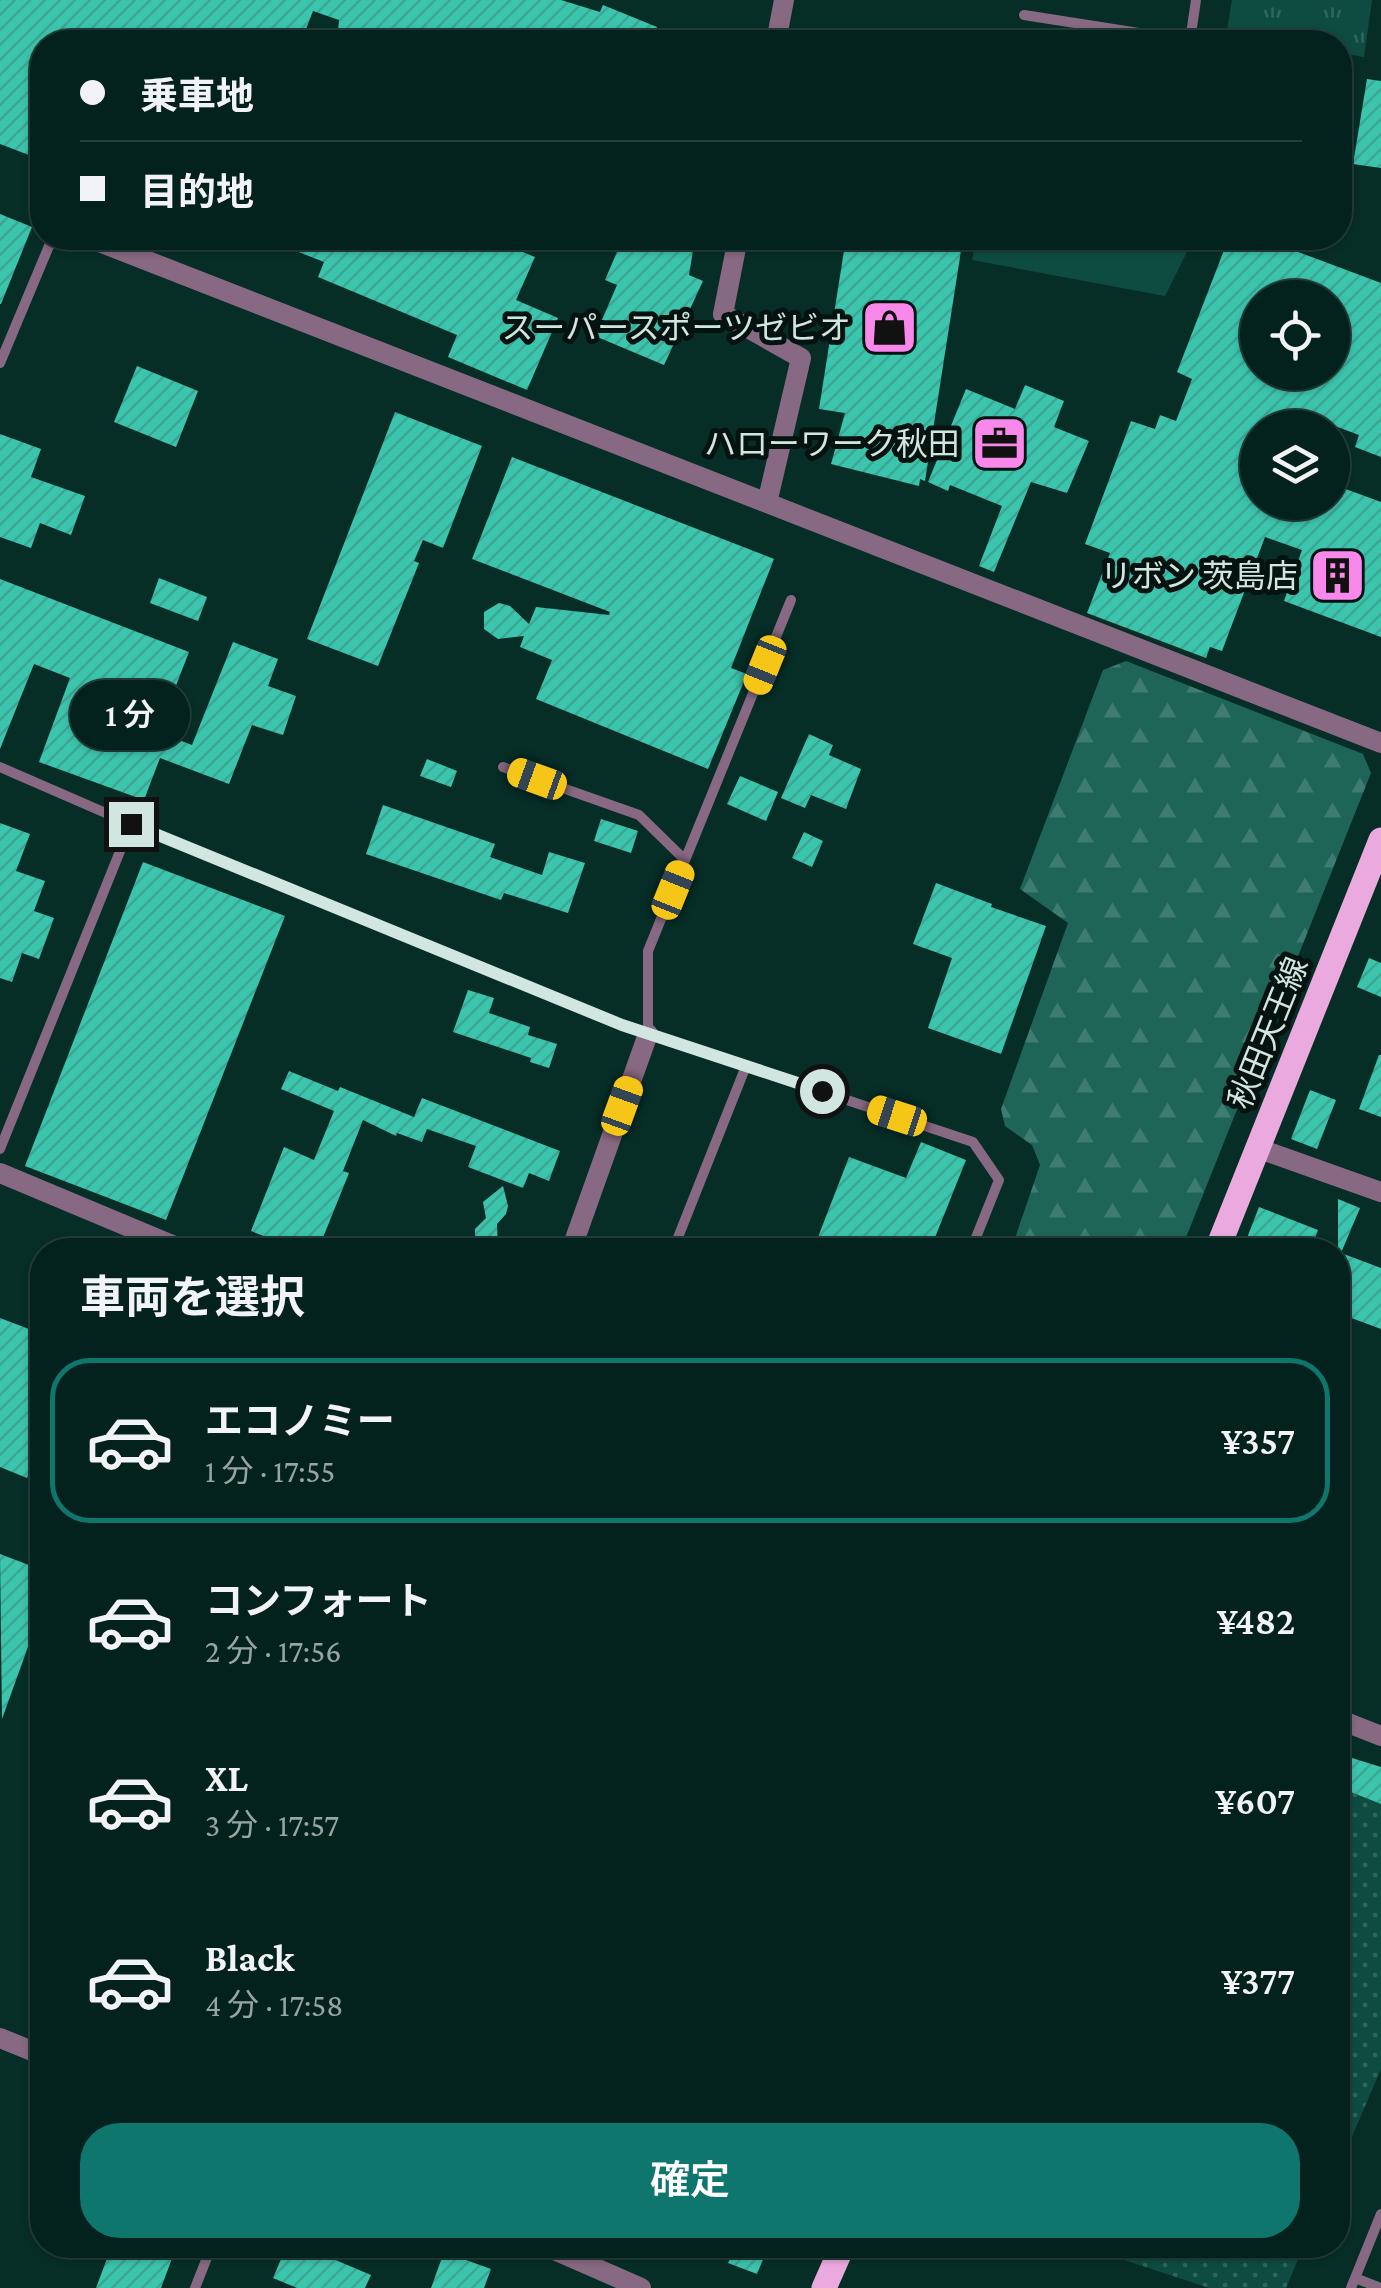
<!DOCTYPE html>
<html lang="ja">
<meta charset="utf-8">
<style>
:root{--surface:#04221d;--page:#0d2a26;--text:#f1f3f6;--muted:#97a4a4;--line:#253f3b;--accent:#0f766e}
body{margin:0;font-family:"Crimson Pro","Noto Sans JP",serif;background:var(--page);color:var(--text);height:100vh;display:flex;flex-direction:column;font-size:38px;white-space:nowrap}
*{box-sizing:border-box;margin:0}
p{font-size:32px;color:var(--muted)}
.icon{flex:none;width:55px;height:55px;fill:none;stroke:currentColor;stroke-width:2;stroke-linecap:round;stroke-linejoin:round}
.map{position:relative;flex:1;overflow:hidden}
.drawer{position:absolute;left:30px;top:1238px;width:1320px;height:1020px;display:flex;flex-direction:column;background:var(--surface);border-radius:40px;box-shadow:0 2px 8px #0004,0 0 0 2px var(--line)}
.drawer>*{flex:none}
.top-card{position:absolute;left:30px;top:30px;width:1322px;height:220px;border-radius:40px;box-shadow:0 2px 8px #0004,0 0 0 2px var(--line);display:grid;align-content:center;height:220px;padding:0 50px;background:var(--surface)}
.tools{position:absolute;left:1240px;top:280px;display:grid;gap:20px}
.tools a{display:grid;place-items:center;width:110px;height:110px;border-radius:50%;background:var(--surface);box-shadow:0 2px 8px #0004,0 0 0 2px var(--line);font-size:50px}
.end{position:absolute;width:45px;height:45px;margin:-22px;border:12px solid #d2e6e1;background:#111;box-shadow:0 0 0 5px #111}
.from{border-radius:50%}
.bubble{position:absolute;height:70px;border-radius:35px;background:var(--surface);box-shadow:0 2px 8px #0004,0 0 0 2px var(--line);font-size:32px;font-weight:600;line-height:70px;text-align:center}
.car{position:absolute;width:30px;height:60px;margin:-30px -15px;border-radius:12px;box-shadow:0 0 8px 2px #0007;background:linear-gradient(#f5c518 24%,#345 0 40%,#f5c518 0 76%,#345 0 86%,#f5c518 0)}
.top-card b{display:flex;align-items:center;gap:35px;height:95px;font-size:38px}
.top-card b+b{border-top:2px solid var(--line)}
.top-card i{width:25px;height:25px;background:var(--text)}
ul{padding:0;list-style:none}
li{display:flex;align-items:center;gap:30px;height:165px;margin:0 20px 15px;padding:0 30px;border:5px solid transparent;border-radius:40px}
li div{flex:1}
li b{display:block;font-size:38px}
li em{font-style:normal;font-weight:600}
li.active{border-color:var(--accent)}
li>.icon{width:90px;height:90px;stroke-width:1.5}
h2{padding:0 50px;font-size:45px;line-height:120px}
.primary-button{display:flex;gap:20px;margin-top:auto;padding:20px 50px}
.primary-button a{flex:1;height:115px;border-radius:40px;background:var(--accent);color:#fff;font-size:40px;font-weight:600;line-height:115px;text-align:center}
.map>svg:first-child{display:block}
.grass{fill:url(#grass-dots)}
.forest{fill:url(#forest-firs)}
.park{fill:url(#park-tufts)}
.garden{fill:#0e4c41}
.building{fill:url(#building-hatch);fill-rule:evenodd}
.lines{fill:none;stroke-linecap:round;stroke-linejoin:round}
.service{stroke:#886983;stroke-width:10}
.minor{stroke:#886983;stroke-width:20}
.primary{stroke:#eaaae0;stroke-width:25}
.route{stroke:#d2e6e1;stroke-width:12}
.labels{text-anchor:middle;stroke-width:10;stroke-linejoin:round;paint-order:stroke}
.poi-label{font-size:32px;fill:#d2e6e1;stroke:#051310;text-anchor:end}
.street-label{font-size:32px;fill:#d2e6e1;stroke:#051310}
</style>
<div class="map">
<svg width="1381" height="2288" viewBox="0 0 1381 2288">
<defs>
<pattern id="grass-dots" width="8" height="8" patternUnits="userSpaceOnUse" patternTransform="scale(2.5)"><rect width="8" height="8" fill="#0e4c41"/><path d="M2 2h.1M6 6h.1" fill="none" stroke="#30665c" stroke-width="1.8" stroke-linecap="round"/></pattern>
<pattern id="forest-firs" width="22" height="20" patternUnits="userSpaceOnUse" patternTransform="scale(2.5)"><rect width="22" height="20" fill="#1e6558"/><path d="M5 1l3.5 6h-7zM16 11l3.5 6h-7z" fill="#3e7b70"/></pattern>
<pattern id="park-tufts" width="24" height="20" patternUnits="userSpaceOnUse" patternTransform="scale(2.5)"><rect width="24" height="20" fill="#0e4c41"/><path d="M3 7l-1-3M5 7V3M7 7l1-3M15 17l-1-3M17 17v-4M19 17l1-3" fill="none" stroke="#30665c"/></pattern>
<pattern id="building-hatch" width="6" height="6" patternUnits="userSpaceOnUse" patternTransform="scale(2.5)"><rect width="6" height="6" fill="#3cc5ad"/><path d="M-1 1l2-2M0 6l6-6M5 7l2-2" fill="none" stroke="#3da593"/></pattern>
</defs>
<rect width="100%" height="100%" fill="#062e27"/>
<path class="grass" d="M1338,1787L1381,1804V2069L1338,2169Z
M1115,2245H1304L1286,2288H1209L1112,2256Z"/>
<path class="forest" d="M1126,661L1363,754L1371,773L1181,1250H1011L1040,1165L1032,1145L1005,1126L1001,1109L1068,923L1020,889L1103,670Z"/>
<path class="park" d="M1232,0H1372L1364,57L1340,53V42H1269L1226,36Z"/>
<path class="garden" d="M976,238H1194L1165,296L972,260Z"/>
<path class="building" d="M0,0H561L600,12L603,5L657,27L650,42H397L365,31L364,42H337L339,20L313,11L301,42H42V160L0,144Z
M1367,79L1381,81V168L1353,164Z
M0,214L32,227L1,304H0Z
M263,238H488L535,257L516,300L558,318L527,390L448,357L457,335L318,277L324,262Z
M623,238H695L689,275L703,281L664,365L595,336L617,285L605,280Z
M846,238H963L925,481L920,479L919,486L831,464L845,413L819,409Z
M1244,238H1261L1381,283V457L1355,447L1359,435L1300,413L1295,428H1258V502H1332V484L1381,502V637L1284,601L1302,550L1265,537L1222,651L1210,647L1206,658L1087,613L1110,553L1085,544L1131,421L1155,429L1160,415L1176,421L1192,379L1177,372L1226,245L1239,250ZM1258,298H1332V372H1258Z
M137,366L198,391L176,447L114,422Z
M1025,385L1064,401L1054,427L1089,441L1067,493L1031,482L994,572L979,566L1002,506L950,485L948,491L928,482L966,389L1015,409Z
M395,412L482,446L443,548L423,540L414,561L419,563L378,666L307,639Z
M0,434L41,449L31,477L85,496L71,535L40,523L31,548L0,537Z
M512,457L774,559L731,668L747,674L708,769L536,699L552,660L520,647L524,636L498,639L484,629V612L499,603L510,606L529,624L536,607L609,615L610,612L472,559Z
M159,578L207,597L198,621L150,603Z
M0,579L189,652L158,732L192,745L233,642L278,659L268,686L296,696L283,735L252,725L229,784L160,758L144,800L39,762L70,678L34,664L0,749Z
M809,734L833,745L829,755L861,769L846,809L811,795L805,808L781,798Z
M427,759L457,771L451,787L420,776Z
M740,776L778,792L766,821L727,804Z
M383,805L495,844L490,857L542,875L549,852L585,863L568,913L504,893L501,900L366,854Z
M601,819L638,831L631,853L594,841Z
M0,823L30,834L16,871L45,881L34,911L54,918L39,959L22,953L12,982L0,978Z
M804,832L823,841L812,867L792,858Z
M143,862L285,916L166,1220L25,1166Z
M936,883L992,904L991,907L1046,926L1001,1054L928,1028L952,958L913,944Z
M1369,958L1381,963V997L1357,987Z
M468,990L494,998L489,1013L530,1027L528,1035L557,1044L549,1068L530,1062L531,1058L453,1032Z
M1379,1055H1381V1117L1359,1109Z
M289,1071L338,1091L340,1087L414,1117L422,1098L560,1151L549,1181L529,1173L523,1188L468,1167L476,1146L427,1129L422,1142L397,1133L396,1136L363,1120L343,1171L349,1173L318,1250H298L251,1231L284,1147L314,1160L334,1111L281,1089Z
M1310,1090L1336,1100L1317,1149L1291,1139Z
M921,1142L966,1160L930,1250H813L849,1157L906,1178Z
M503,1186L508,1206L506,1214L497,1224L498,1250H475V1229L486,1218L483,1202Z
M1338,1199L1360,1208L1341,1253L1381,1268V1329L1338,1313Z
M1259,1207L1318,1230L1311,1250H1264L1245,1243Z
M0,1318L42,1334V1438L27,1478L0,1467Z
M0,1554L42,1570V1636L33,1633L2,1719Z
M1352,1758L1381,1767V1804L1338,1787V1763L1348,1767Z
M112,2245H177L161,2288H96Z
M287,2245H300L371,2275L365,2288H297L273,2278Z
M736,2245H769L757,2274L728,2263Z
M444,2252L491,2269L484,2288H431Z"/>
<g class="lines">
<path class="service" d="M1196,0L1190,41L1198,42
M1024,15L1190,41
M0,363L49,246L61,238
M0,767L131,824
M503,767L639,815L685,860
M648,1034V951L791,600
M0,1149L131,824L622,1025L973,1142L999,1180L971,1250
M673,1250L746,1066
M1355,2278L1381,2288
M195,2288L212,2245
M1351,2288L1381,2214"/>
<path class="minor" d="M776,42L784,0
M89,238L1381,743
M738,238L723,314L801,358L767,503
M1257,1148L1381,1192
M0,1173L184,1250
M571,1250L648,1034
M1338,1719L1381,1736
M0,2038L42,2055
M543,2245L641,2288"/>
<path class="primary" d="M1217,1250L1381,840
M824,2288L843,2245"/>
</g>
<g class="lines">
<path class="route" d="M131,824L622,1025L822,1091"/>
</g>
<defs>
<symbol id="shop-square" viewBox="-11 -11 22 22"><rect x="-9" y="-9" width="18" height="18" rx="4" fill="#f888ea" stroke="#051310"/><path d="M-5-2.5h2.3a2.7 3.5 0 0 1 5.4 0H5L5.5 6h-11ZM-1.5-2.5h3a1.5 2.3 0 0 0-3 0Z" fill="#111"/></symbol>
<symbol id="office-square" viewBox="-11 -11 22 22"><rect x="-9" y="-9" width="18" height="18" rx="4" fill="#f888ea" stroke="#051310"/><path d="M-6-3h4V-5.5h4V-3h4V5H-6ZM-1-4.5V-3h2v-1.5ZM-6 0V1H6V0Z" fill="#111"/></symbol>
<symbol id="building-square" viewBox="-11 -11 22 22"><rect x="-9" y="-9" width="18" height="18" rx="4" fill="#f888ea" stroke="#051310"/><path d="M-4-6H4V6H1V3H-1V6H-4ZM-2.5-4.3h1.7v1.8h-1.7ZM.8-4.3h1.7v1.8H.8ZM-2.5-1h1.7V.8h-1.7ZM.8-1h1.7V.8H.8Z" fill="#111"/></symbol>
</defs>
<g fill-rule="evenodd">
<use href="#shop-square" x="858" y="296" width="63" height="63"/>
<use href="#office-square" x="968" y="412" width="63" height="63"/>
<use href="#building-square" x="1306" y="544" width="63" height="63"/>
</g>
<g class="labels">
<g class="poi-label">
<text x="851" y="339">スーパースポーツゼビオ</text>
<text x="960" y="455">ハローワーク秋田</text>
<text x="1298" y="587">リボン 茨島店</text>
</g>
<g class="street-label">
<text transform="translate(1268 1033) rotate(-68)" y="11">秋田天王線</text>
</g>
</g>
</svg>
<div class="tools">
<a><svg class="icon" aria-label="locate" viewBox="0 0 24 24"><circle cx="12" cy="12" r="6"/><path d="M12 2v4M12 18v4M2 12h4M18 12h4"/></svg></a>
<a><svg class="icon" aria-label="layers" viewBox="0 0 24 24"><path d="M12 4l9 5-9 5-9-5zM3 14l9 5 9-5"/></svg></a>
</div>
<i class="end from" style="left:822px;top:1091px"></i>
<i class="end" style="left:131px;top:824px"></i>
<div class="bubble" style="left:70px;top:680px;width:120px">1 分</div>
<i class="car" style="left:765px;top:665px;rotate:202deg"></i>
<i class="car" style="left:537px;top:779px;rotate:290deg"></i>
<i class="car" style="left:673px;top:890px;rotate:22deg"></i>
<i class="car" style="left:622px;top:1106px;rotate:20deg"></i>
<i class="car" style="left:897px;top:1116px;rotate:288deg"></i>
<div class="top-card">
<b><i class="from"></i>乗車地</b>
<b><i></i>目的地</b>
</div>
<section class="drawer">
<h2>車両を選択</h2>
<ul>
<li class="active"><svg class="icon" aria-label="car" viewBox="0 0 24 24"><path d="M5 17H2v-5l4-1 3-4h7l3 4 3 1v5h-3M9 17h6M6 11h13"/><circle cx="7" cy="17" r="2"/><circle cx="17" cy="17" r="2"/></svg><div><b>エコノミー</b><p>1 分 · 17:55</p></div><em>¥357</em></li>
<li><svg class="icon" aria-label="car" viewBox="0 0 24 24"><path d="M5 17H2v-5l4-1 3-4h7l3 4 3 1v5h-3M9 17h6M6 11h13"/><circle cx="7" cy="17" r="2"/><circle cx="17" cy="17" r="2"/></svg><div><b>コンフォート</b><p>2 分 · 17:56</p></div><em>¥482</em></li>
<li><svg class="icon" aria-label="car" viewBox="0 0 24 24"><path d="M5 17H2v-5l4-1 3-4h7l3 4 3 1v5h-3M9 17h6M6 11h13"/><circle cx="7" cy="17" r="2"/><circle cx="17" cy="17" r="2"/></svg><div><b>XL</b><p>3 分 · 17:57</p></div><em>¥607</em></li>
<li><svg class="icon" aria-label="car" viewBox="0 0 24 24"><path d="M5 17H2v-5l4-1 3-4h7l3 4 3 1v5h-3M9 17h6M6 11h13"/><circle cx="7" cy="17" r="2"/><circle cx="17" cy="17" r="2"/></svg><div><b>Black</b><p>4 分 · 17:58</p></div><em>¥377</em></li>
</ul>
<div class="primary-button"><a>確定</a></div>
</section>
</div>
